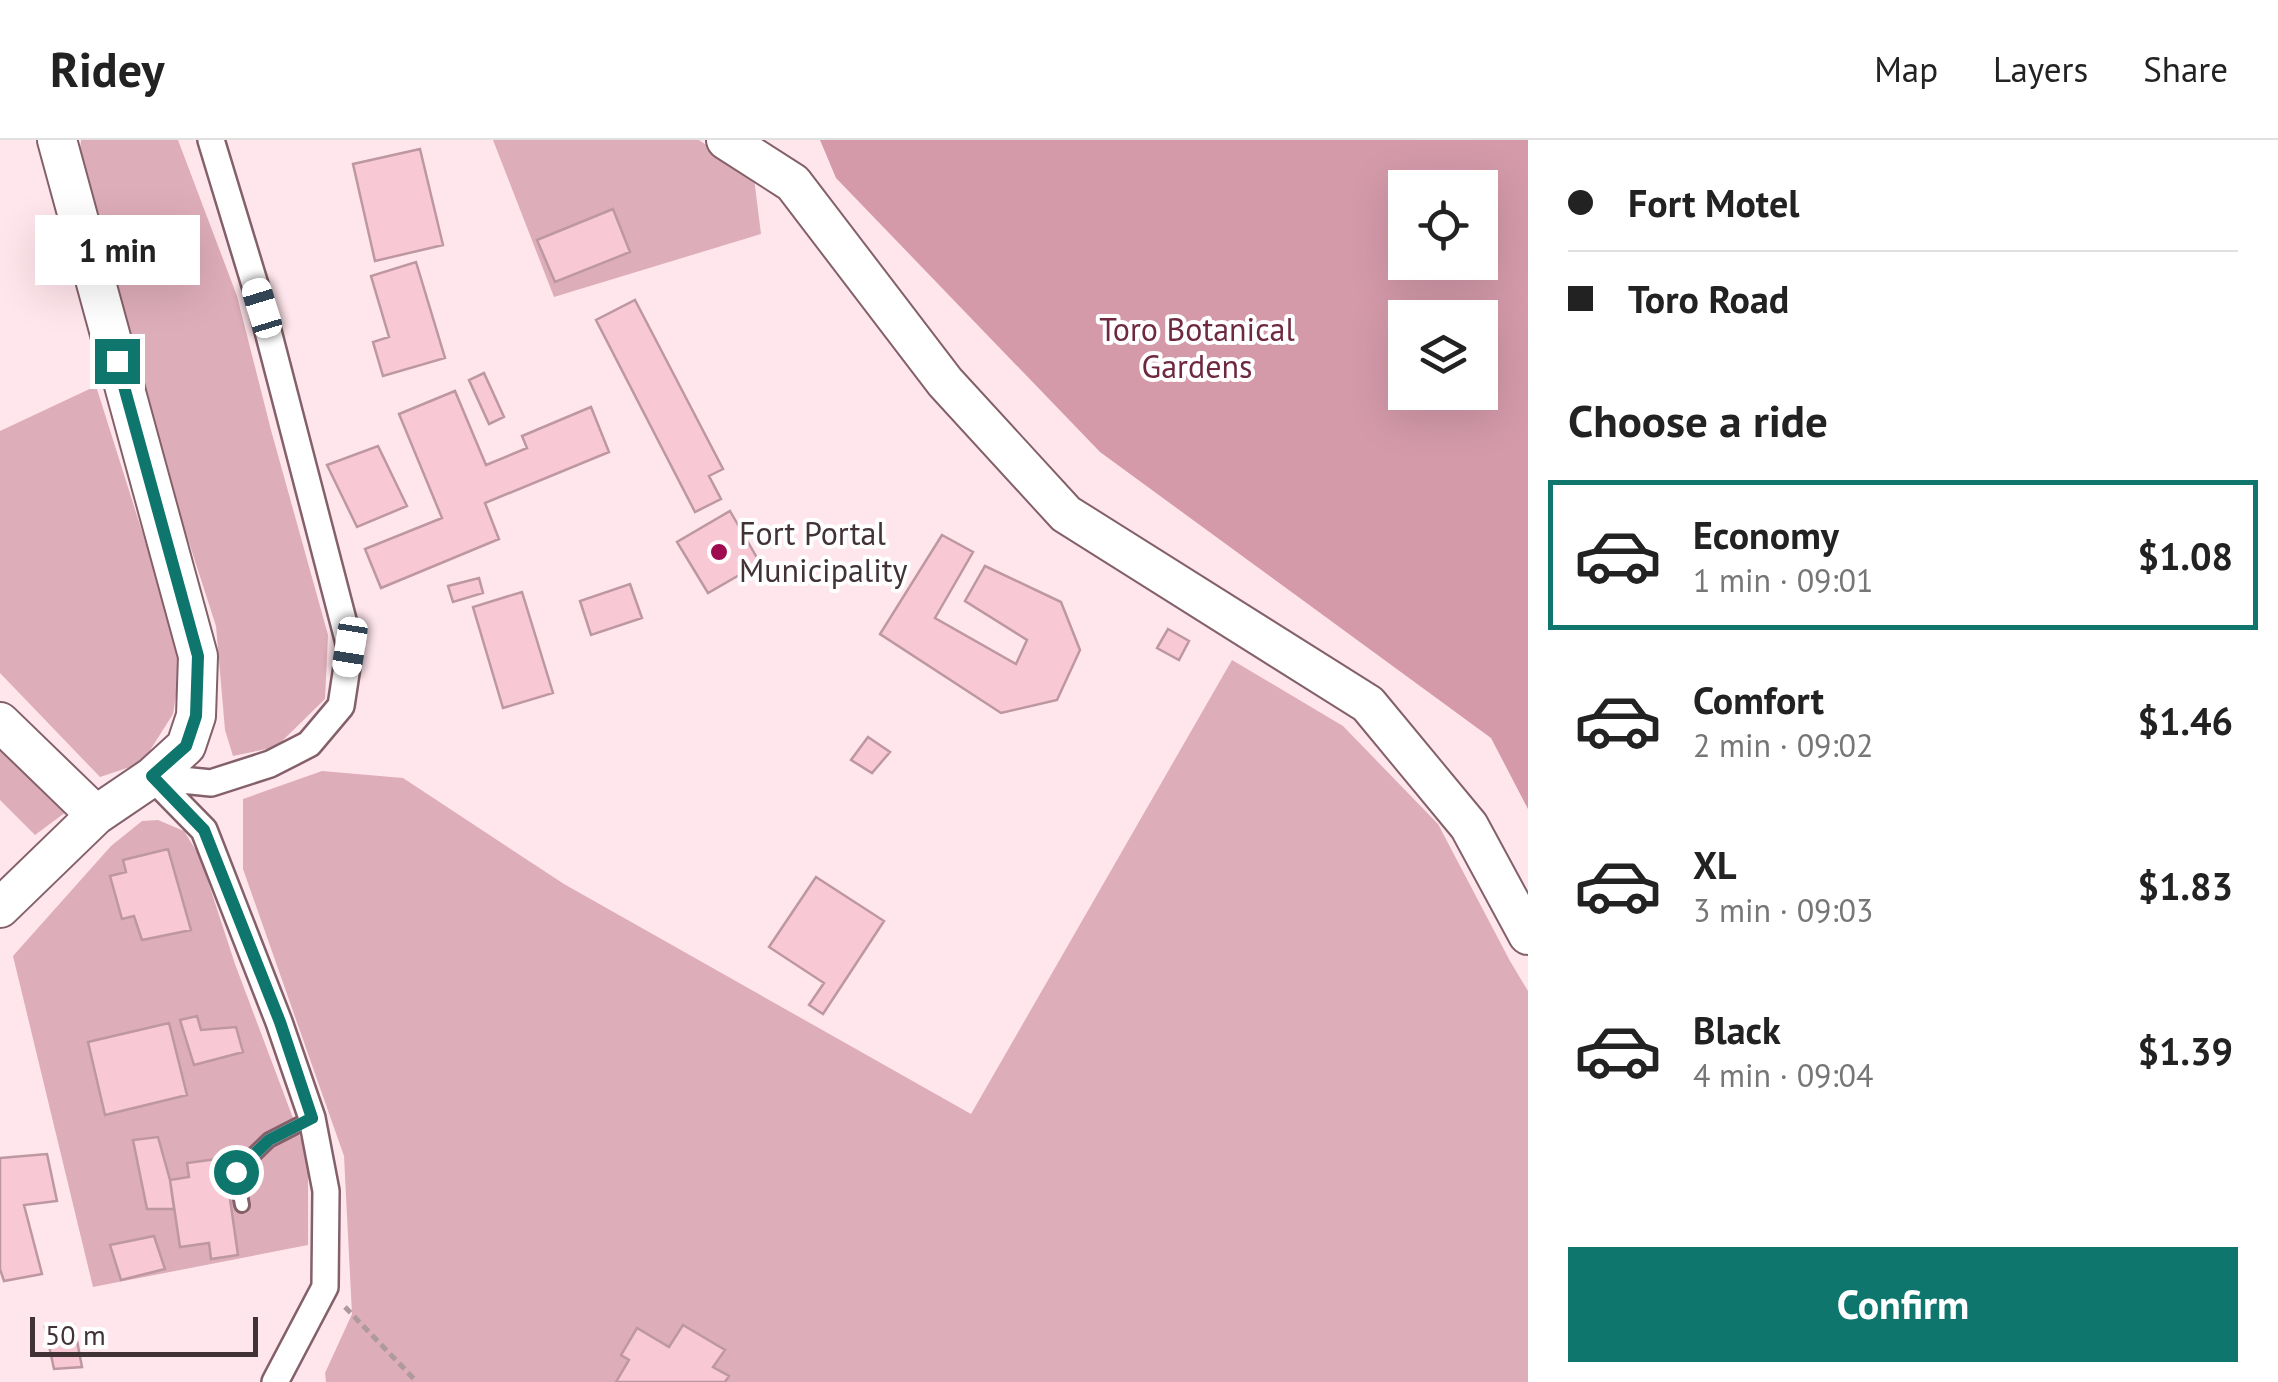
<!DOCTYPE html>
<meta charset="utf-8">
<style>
:root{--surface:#fff;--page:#f2f2f2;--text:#222;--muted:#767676;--line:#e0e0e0;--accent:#0f766e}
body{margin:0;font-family:"PT Sans",sans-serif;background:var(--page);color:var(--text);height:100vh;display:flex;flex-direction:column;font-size:38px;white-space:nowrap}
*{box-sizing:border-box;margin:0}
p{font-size:32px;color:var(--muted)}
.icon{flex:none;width:55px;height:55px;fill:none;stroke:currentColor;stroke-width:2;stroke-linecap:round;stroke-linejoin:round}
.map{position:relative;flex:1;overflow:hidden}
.sheet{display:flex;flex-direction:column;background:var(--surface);width:750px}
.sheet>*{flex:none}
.banner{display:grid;align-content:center;height:220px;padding:0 40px;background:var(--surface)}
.controls{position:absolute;left:1388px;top:30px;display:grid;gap:20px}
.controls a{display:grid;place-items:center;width:110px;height:110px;border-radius:0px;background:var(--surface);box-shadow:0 10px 40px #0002;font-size:50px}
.scale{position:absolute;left:30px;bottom:25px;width:228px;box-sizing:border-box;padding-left:10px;border:5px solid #413236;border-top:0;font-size:28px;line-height:35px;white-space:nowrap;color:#413236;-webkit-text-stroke:8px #fff;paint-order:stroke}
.end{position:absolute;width:45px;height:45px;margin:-22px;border:12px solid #0f766e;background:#fff;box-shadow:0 0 0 5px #fff}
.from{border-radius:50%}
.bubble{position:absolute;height:70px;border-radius:0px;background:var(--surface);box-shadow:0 10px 40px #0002;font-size:32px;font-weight:800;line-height:70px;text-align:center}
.car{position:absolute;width:30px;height:60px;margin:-30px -15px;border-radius:12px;box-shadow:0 0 8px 2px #0007;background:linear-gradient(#fff 24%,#345 0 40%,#fff 0 76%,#345 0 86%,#fff 0)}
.banner b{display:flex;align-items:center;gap:35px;height:95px;font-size:38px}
.banner b+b{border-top:2px solid var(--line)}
.banner i{width:25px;height:25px;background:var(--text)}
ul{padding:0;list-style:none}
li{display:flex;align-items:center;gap:30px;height:150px;margin:0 20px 15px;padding:0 20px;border:5px solid transparent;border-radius:0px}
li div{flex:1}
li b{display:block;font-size:38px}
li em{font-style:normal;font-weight:800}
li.active{border-color:var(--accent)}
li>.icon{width:90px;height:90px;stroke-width:1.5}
h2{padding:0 40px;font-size:45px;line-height:120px}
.action{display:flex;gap:20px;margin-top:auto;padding:20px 40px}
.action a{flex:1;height:115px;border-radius:0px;background:var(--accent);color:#fff;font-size:40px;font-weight:800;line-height:115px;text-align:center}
header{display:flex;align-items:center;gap:60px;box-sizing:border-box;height:140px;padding:0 50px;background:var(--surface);border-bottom:2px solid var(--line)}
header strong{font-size:48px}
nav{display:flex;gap:55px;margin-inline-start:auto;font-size:35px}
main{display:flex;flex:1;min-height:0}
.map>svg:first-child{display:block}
.green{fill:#deadba}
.forest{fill:#d49aaa;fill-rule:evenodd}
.building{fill:#f9c8d5;stroke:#bd97a1;stroke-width:2.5}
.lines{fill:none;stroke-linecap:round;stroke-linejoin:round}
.service-casing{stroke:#84616a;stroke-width:18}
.minor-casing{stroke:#84616a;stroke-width:30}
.secondary-casing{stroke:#84616a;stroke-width:42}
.path{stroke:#ae999e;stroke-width:5;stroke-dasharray:8 5;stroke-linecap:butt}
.service{stroke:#fff;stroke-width:12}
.minor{stroke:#fff;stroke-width:25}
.secondary{stroke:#fff;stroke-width:38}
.route{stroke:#0f766e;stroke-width:12}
.poi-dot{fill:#9f0a51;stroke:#fff;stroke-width:4}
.labels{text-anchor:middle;stroke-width:8;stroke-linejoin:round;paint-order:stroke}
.park-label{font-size:32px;fill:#6e2941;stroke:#fff}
.poi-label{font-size:32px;fill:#413236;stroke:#fff;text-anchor:start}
</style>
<header>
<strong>Ridey</strong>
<nav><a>Map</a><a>Layers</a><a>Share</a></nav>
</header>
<main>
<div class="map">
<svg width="1528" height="1242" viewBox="0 0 1528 1242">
<rect width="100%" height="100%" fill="#ffe6ec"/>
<path class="green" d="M81,0H178L237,156L271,290L328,495L325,559L276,607L233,616L225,590L216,486L163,322L78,33Z
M493,0H699L754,38L761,94L554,157Z
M96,246L182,518L173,574L142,623L100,637L0,533V291Z
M1232,520L1343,586L1438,684L1510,821L1528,851V1242H326L325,1233L352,1174L344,1016L243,729V659L322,631L403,638L564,744L971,974Z
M0,598L66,672L35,695L0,660Z
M158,680L184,691L200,717L235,824L308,1018V1105L93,1147L13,816L111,706L142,681Z"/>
<path class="forest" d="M820,0H1528V669L1491,598L1100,312L836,38ZM1405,48H1480V122H1405ZM1405,178H1480V252H1405Z"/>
<path class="building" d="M420,9L443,105L375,121L353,24Z
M613,69L630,112L555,142L537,100Z
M416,122L445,218L383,236L373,202L389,197L371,136Z
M635,160L723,329L709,336L721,359L695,372L596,180Z
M484,233L504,277L489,284L469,240Z
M455,251L486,325L527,308L522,296L591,267L609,312L485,363L499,399L381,448L365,409L442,378L399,274Z
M378,306L407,366L357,387L327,325Z
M730,371L760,423L708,453L677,402Z
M942,395L973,412L935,478L1016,524L1027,500L965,461L985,426L1061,462L1080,510L1057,560L1001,573L880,494Z
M479,438L483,453L453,462L448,446Z
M630,444L642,478L591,495L580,461Z
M522,452L553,553L503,568L473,467Z
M1168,489L1189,501L1179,520L1157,508Z
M868,597L890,612L872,633L851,620Z
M168,709L191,790L142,800L134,776L122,779L110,736L126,732L123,720Z
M816,737L884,781L823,874L809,865L824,843L769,807Z
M197,876L201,890L236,887L243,912L194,925L180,880Z
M169,883L187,955L105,975L88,902Z
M158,997L170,1040L174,1069H147L133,1000Z
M47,1014L57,1061L24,1065L42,1134L4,1141L0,1129V1018Z
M217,1019L219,1032L226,1031L238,1115L211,1119L209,1103L180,1107L170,1040L189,1037L187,1023Z
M154,1096L165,1129L121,1140L110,1105Z
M74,1185L82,1227L54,1229L45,1187Z
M683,1185L725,1210L713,1227L729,1236L725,1242H616L629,1220L621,1215L637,1188L669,1207Z"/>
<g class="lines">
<defs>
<path id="service" d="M242,1065L236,1032L269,1000L312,978"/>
<path id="minor" d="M152,637L211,643L270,624L309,604L341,566L350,507L262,168L211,0
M152,637L204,690L279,882L312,978L326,1051L325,1147L275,1242"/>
<path id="secondary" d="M726,0L793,43L945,242L1066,374L1368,564L1469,686L1528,795
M0,582L96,675
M0,768L96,675L152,637L186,606L196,576L198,516L57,0"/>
</defs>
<use href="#service" class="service-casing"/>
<use href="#minor" class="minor-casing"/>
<use href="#secondary" class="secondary-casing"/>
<path class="path" d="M345,1167L417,1242"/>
<use href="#service" class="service"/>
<use href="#minor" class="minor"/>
<use href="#secondary" class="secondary"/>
</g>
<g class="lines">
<path class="route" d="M117,221L198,516L196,576L186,606L152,636L204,690L280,882L312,978L269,1000L236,1032"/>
</g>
<circle class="poi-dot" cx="719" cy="412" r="10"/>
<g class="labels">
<g class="park-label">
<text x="1197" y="201">Toro Botanical<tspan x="1197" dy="37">Gardens</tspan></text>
</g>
<g class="poi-label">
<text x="739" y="405">Fort Portal<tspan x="739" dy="37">Municipality</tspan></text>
</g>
</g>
</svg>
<div class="controls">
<a><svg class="icon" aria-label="locate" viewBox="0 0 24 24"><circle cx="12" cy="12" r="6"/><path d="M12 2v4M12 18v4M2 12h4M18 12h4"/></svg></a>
<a><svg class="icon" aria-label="layers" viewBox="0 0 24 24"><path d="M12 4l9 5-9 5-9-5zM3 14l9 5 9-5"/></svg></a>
</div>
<div class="scale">50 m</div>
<i class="end from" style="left:236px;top:1032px"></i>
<i class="end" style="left:117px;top:221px"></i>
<div class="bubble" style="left:35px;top:75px;width:165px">1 min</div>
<i class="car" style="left:262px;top:168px;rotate:343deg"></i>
<i class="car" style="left:350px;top:507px;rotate:189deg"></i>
</div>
<section class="sheet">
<div class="banner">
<b><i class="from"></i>Fort Motel</b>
<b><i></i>Toro Road</b>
</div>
<h2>Choose a ride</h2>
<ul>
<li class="active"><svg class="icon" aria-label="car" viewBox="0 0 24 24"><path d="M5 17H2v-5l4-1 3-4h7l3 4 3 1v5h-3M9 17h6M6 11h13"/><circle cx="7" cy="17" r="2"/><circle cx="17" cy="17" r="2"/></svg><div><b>Economy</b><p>1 min · 09:01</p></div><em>$1.08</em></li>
<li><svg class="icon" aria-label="car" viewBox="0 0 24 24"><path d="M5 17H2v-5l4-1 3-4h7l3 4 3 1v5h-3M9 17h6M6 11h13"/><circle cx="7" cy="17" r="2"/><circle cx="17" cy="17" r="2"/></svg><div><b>Comfort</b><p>2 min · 09:02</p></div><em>$1.46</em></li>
<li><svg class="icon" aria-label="car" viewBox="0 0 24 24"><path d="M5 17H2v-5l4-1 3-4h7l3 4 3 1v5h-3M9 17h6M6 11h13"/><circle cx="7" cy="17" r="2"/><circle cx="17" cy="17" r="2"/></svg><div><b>XL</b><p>3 min · 09:03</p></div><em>$1.83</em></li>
<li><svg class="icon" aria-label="car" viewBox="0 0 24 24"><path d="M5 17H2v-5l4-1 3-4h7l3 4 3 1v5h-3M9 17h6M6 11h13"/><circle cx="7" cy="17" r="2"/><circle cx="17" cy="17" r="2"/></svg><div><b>Black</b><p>4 min · 09:04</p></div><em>$1.39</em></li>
</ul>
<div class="action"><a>Confirm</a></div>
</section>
</main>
